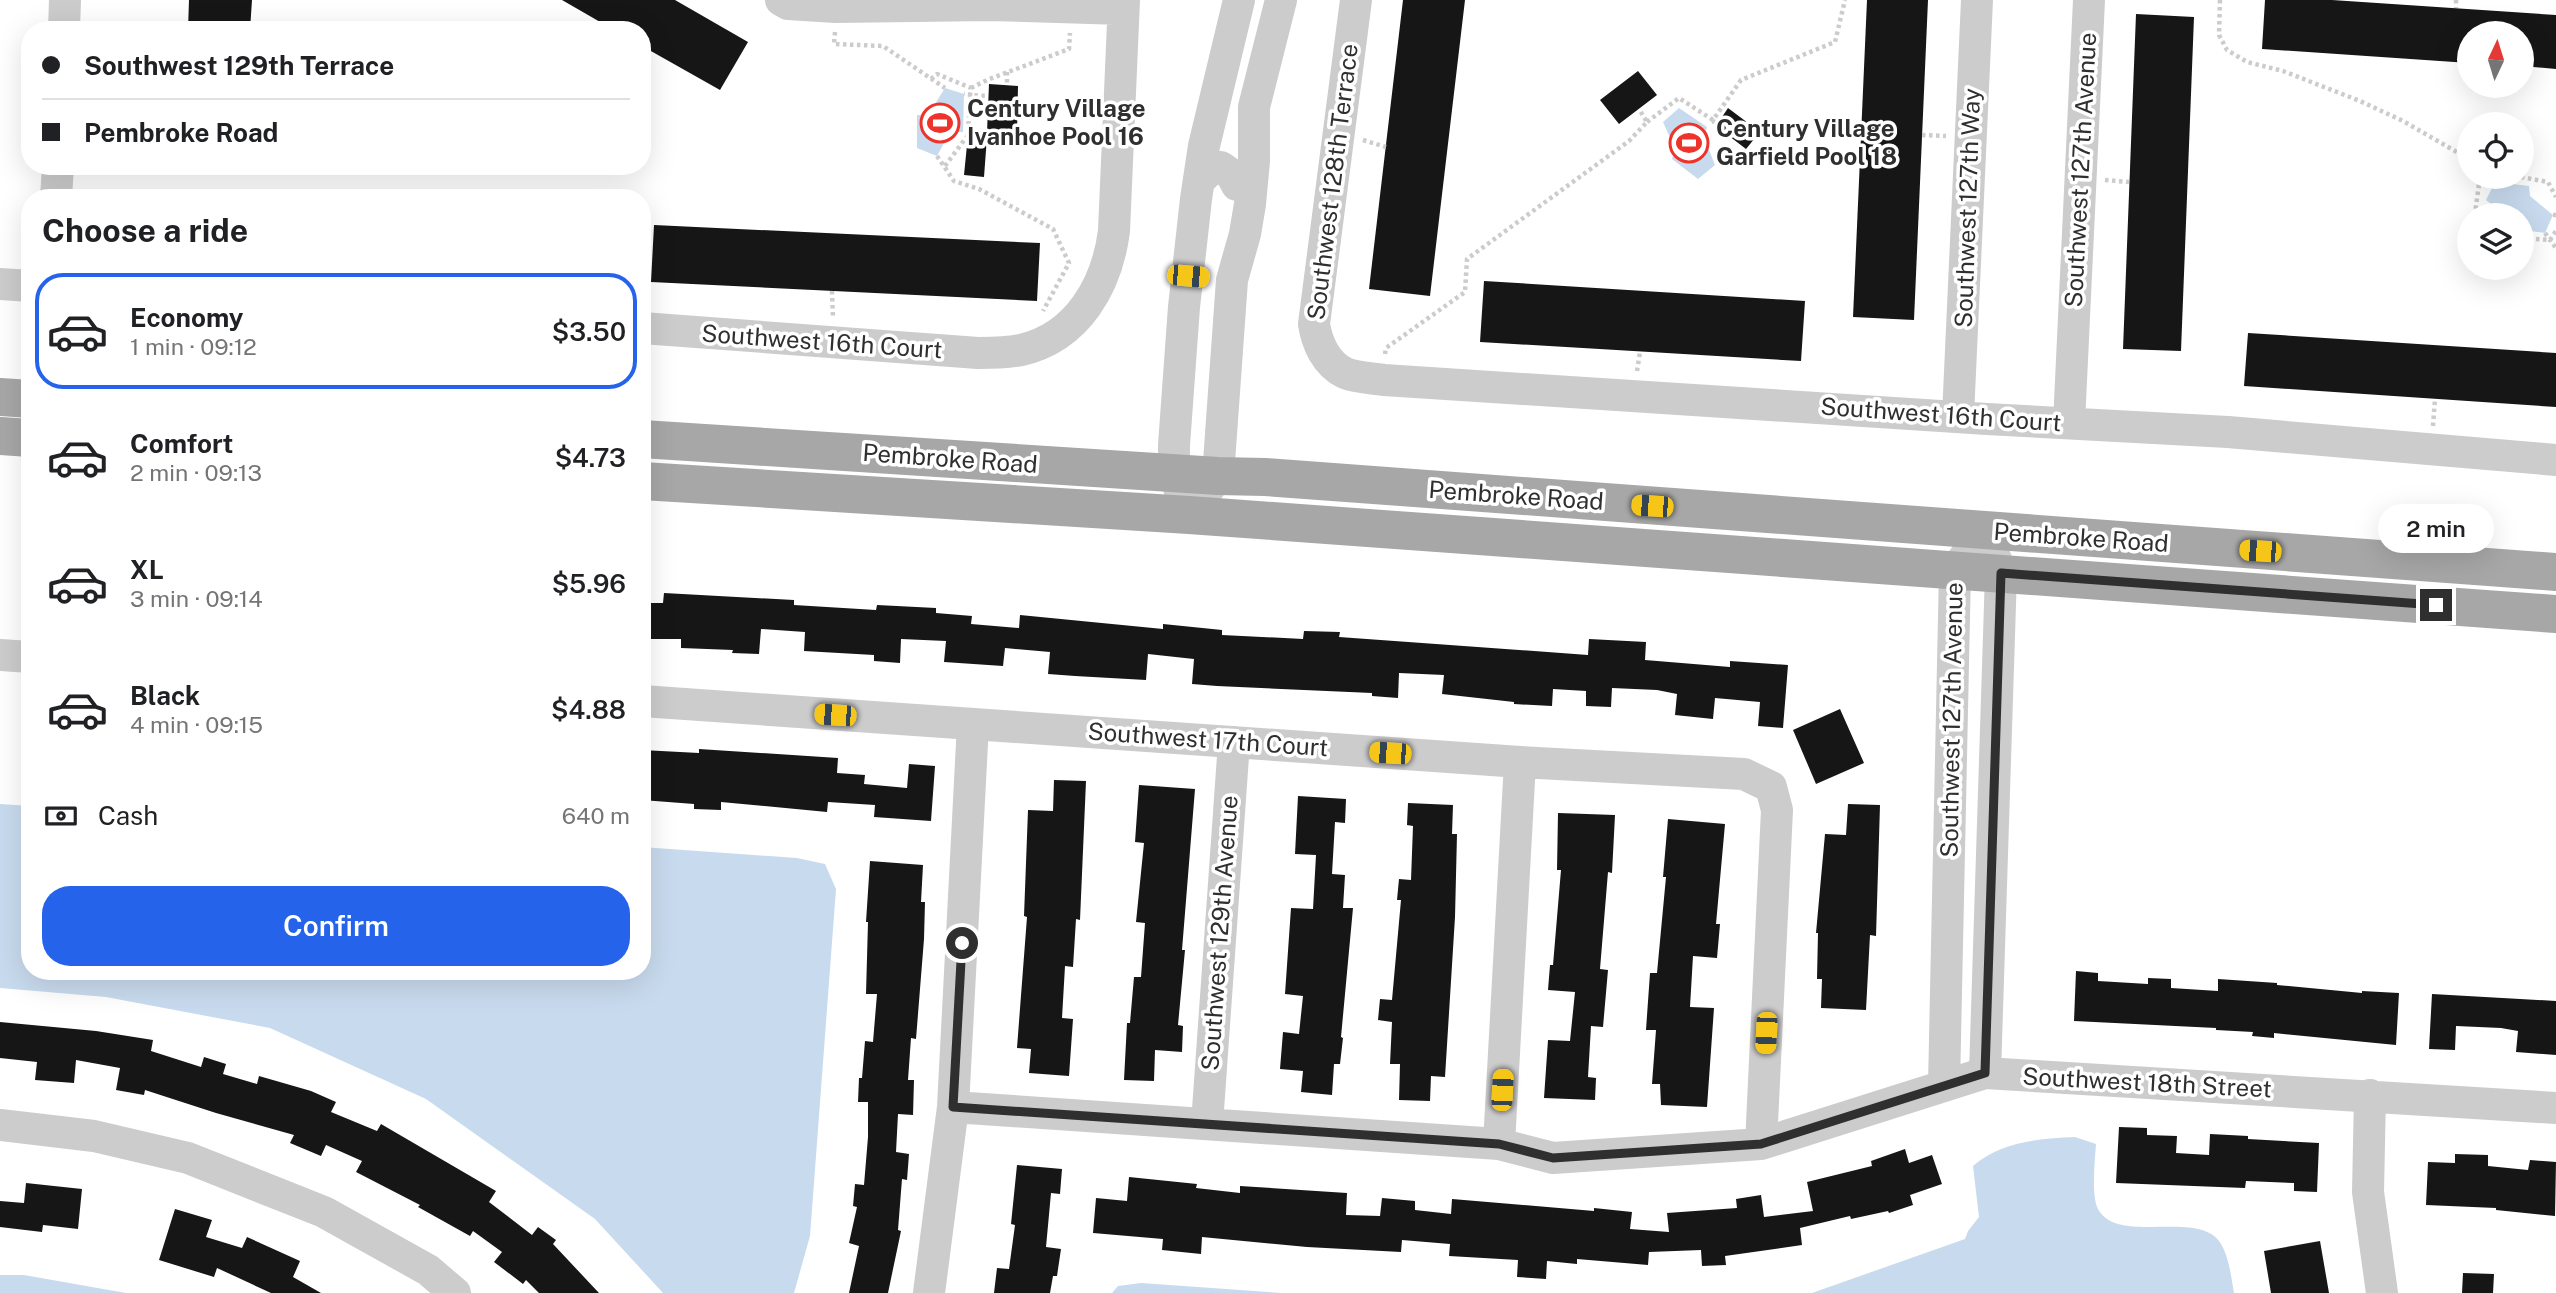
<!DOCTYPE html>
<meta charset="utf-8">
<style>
:root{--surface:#fff;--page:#f2f2f2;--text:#202124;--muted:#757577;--line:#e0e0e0;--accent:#2563eb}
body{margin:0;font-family:"Public Sans",sans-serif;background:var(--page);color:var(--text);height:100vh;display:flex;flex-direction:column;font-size:26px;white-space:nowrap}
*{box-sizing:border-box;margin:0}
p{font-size:23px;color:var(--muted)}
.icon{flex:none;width:38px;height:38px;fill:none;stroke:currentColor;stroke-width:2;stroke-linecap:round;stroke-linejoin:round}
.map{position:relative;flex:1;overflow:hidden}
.panel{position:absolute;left:21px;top:189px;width:630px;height:791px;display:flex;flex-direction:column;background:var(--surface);border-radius:28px;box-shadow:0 7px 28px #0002}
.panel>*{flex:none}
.guide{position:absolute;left:21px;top:21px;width:630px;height:154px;border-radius:28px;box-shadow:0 7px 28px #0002;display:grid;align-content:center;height:154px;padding:0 21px;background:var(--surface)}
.needle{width:46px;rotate:4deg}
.controls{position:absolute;left:2457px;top:21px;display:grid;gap:14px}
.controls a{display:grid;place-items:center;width:77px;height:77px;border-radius:50%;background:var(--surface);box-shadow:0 7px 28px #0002;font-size:35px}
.end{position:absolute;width:32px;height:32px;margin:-16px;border:9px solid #2f2f2f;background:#fff;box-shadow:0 0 0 4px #fff}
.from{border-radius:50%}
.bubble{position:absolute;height:49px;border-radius:24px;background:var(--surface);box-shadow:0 7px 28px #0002;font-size:23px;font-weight:600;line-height:49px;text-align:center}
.car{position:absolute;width:21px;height:42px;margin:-21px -10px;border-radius:9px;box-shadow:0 0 5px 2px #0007;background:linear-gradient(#f5c518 24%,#345 0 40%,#f5c518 0 76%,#345 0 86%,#f5c518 0)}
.guide b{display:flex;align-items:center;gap:24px;height:66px;font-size:26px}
.guide b+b{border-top:2px solid var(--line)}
.guide i{width:18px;height:18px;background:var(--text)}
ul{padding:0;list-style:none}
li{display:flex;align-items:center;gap:21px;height:116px;margin:0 14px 10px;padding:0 7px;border:4px solid transparent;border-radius:28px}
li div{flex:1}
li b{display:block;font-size:26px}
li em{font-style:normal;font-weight:600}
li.current{border-color:var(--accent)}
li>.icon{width:63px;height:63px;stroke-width:1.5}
h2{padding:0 21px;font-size:32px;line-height:84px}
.pay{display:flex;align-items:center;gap:18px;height:77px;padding:0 21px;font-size:26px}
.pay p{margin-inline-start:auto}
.primary-button{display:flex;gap:14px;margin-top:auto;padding:14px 21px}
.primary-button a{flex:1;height:80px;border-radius:28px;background:var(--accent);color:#fff;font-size:28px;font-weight:600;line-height:80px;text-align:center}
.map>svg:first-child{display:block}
.water{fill:#c8dbee}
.building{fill:#161616}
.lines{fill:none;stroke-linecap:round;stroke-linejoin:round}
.path{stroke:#ccc;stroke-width:4.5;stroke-dasharray:3.5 3.5;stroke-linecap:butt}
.minor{stroke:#ccc;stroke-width:32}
.major{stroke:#a7a7a7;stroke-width:38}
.route{stroke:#2f2f2f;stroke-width:9}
.labels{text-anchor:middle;stroke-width:7;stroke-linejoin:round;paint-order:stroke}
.poi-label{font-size:24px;font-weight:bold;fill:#2f2f2f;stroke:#fff;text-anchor:start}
.street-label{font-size:24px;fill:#2f2f2f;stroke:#fff}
</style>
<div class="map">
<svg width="2556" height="1293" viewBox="0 0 2556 1293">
<rect width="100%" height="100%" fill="#fff"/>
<path class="water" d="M945,88L964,94L963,132H950L937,156L917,148V115H928Z
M1679,108L1707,127L1704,137L1715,165L1698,179L1672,159L1675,149L1663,122Z
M2495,182L2529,186L2530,196L2553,215L2545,233L2522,230V215H2505L2486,200Z
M0,804L30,806V971H642V847L797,858L825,864L836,889L810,1236L794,1293H663L595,1219L426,1099L270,1028L106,997L0,988Z
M2075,1137L2096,1144C2095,1159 2091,1196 2098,1209C2117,1245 2196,1210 2219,1241C2229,1255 2231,1276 2234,1293H1812L1965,1239L1968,1231L1979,1217L1973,1166C2002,1141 2038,1139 2075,1137Z
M0,1275H24L126,1293H0Z
M1141,1283L1282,1293H1112L1118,1286Z"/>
<path class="building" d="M189,0H252L250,30H188Z
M562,0H675L748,42L720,90L642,46V30H614Z
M1403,0H1465L1430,296L1369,289Z
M1867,0H1928L1914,320L1853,317Z
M2265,0H2332L2556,15V69L2522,66V33H2469V63L2262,49Z
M2136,14L2194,17L2181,351L2123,349Z
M1638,71L1657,95L1619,124L1600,100Z
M989,84L1018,86L1017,133L987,132Z
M1728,108L1760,132L1746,149L1716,126Z
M968,135L987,137L984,177L964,175Z
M654,225L1040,243L1037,301L651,282Z
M1484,281L1805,301L1801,361L1480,342Z
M2248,333L2556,353V407L2244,386Z
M664,593L794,600V605L876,610L877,605L936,608V613L972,616L971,624L1019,628L1020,615L1163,629V624L1222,630V635L1303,639L1304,631L1340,632L1339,637L1588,655L1589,639L1646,642L1645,660L1730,667V661L1788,665L1783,728L1758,726L1760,702L1715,698L1713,719L1675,715L1677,694L1657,690L1612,688L1611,707L1586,706V691L1553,689L1552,706L1514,704V702L1442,694L1444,675L1399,673L1398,698L1372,696V693L1217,686L1192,684L1194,659L1148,654L1146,680L1075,676L1048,674L1050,652L1005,648L1003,666L944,662L946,641L901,639L900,663L874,661V655L804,651L805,632L761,629L759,654L732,653L733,650L681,648V639H642V603H663Z
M1840,709L1864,763L1816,784L1793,730Z
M699,749L838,758L837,773L865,775L864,784L907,788L909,764L935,766L931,821L874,817L875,805L828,802L827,812L721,802V810L694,809V804L642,800V750L699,753Z
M1054,780L1086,781L1080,920L1076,919L1073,967L1065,966L1062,1018L1073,1019L1069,1076L1029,1073L1031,1049L1017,1048L1027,917L1024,916L1028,810L1053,811Z
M1139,785L1195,789L1182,950H1185L1178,1025L1183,1026L1182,1052L1155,1050L1154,1081L1124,1080L1127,1023H1130L1134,977H1141L1145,923L1136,922L1144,843L1135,842Z
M1298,796L1346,799L1345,823L1335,822L1332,874L1345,875L1343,908H1353L1341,1037L1343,1038L1340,1064H1334L1332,1095L1301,1092L1303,1071L1280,1069L1283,1032L1299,1034L1303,996L1285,994L1291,908L1313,909L1316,855L1295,854Z
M1408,803L1453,805L1452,834H1457L1455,917L1445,1077L1431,1076L1430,1101L1399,1100L1400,1064H1390L1392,1022L1378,1020L1380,999L1392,1000L1401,900H1397L1399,879L1411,880L1413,826L1407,825Z
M1848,804L1880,805L1876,936L1870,935L1866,1010L1821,1008L1822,979H1817L1818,933H1816L1825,834L1846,835Z
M1558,813L1615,815L1612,873L1608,872L1600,969L1608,970L1603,1027L1591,1026L1588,1077L1596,1078L1595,1100L1544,1098L1548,1040L1570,1041L1575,992L1548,990L1550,965H1553L1561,870H1557Z
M1668,819L1725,824L1716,924H1720L1717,958L1693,956L1690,1007L1714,1008L1707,1107L1661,1105L1660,1084H1652L1656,1030H1646L1650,973H1657L1666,877H1663Z
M870,861L923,865L921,902H925L924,939L916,1039L911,1038L908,1080H914L913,1115L898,1114L896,1152L909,1154L907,1180L902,1179L898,1230L901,1231L888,1293H849L859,1246L849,1243L857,1207L853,1206L855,1184L864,1185L868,1137V1102H858L859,1078H862L865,1041L873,1042L877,994H866L868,922H866Z
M2076,971L2098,973V981L2148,984V978L2171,979V988L2218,991V979L2277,983V985L2362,993V991L2399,993L2396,1045L2274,1033V1038L2252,1036L2253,1032L2216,1030V1028L2074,1021Z
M2432,994L2556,1001V1055L2516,1052L2518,1031L2501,1028L2456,1026L2455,1050L2429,1049Z
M0,1022L96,1031L153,1040L151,1051L201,1067L204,1057L226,1064L223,1074L257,1084L259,1076L311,1091L336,1102L331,1112L377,1131L381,1124L496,1191L489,1202L532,1235L538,1227L556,1240L553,1244L599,1293H539L526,1280L523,1284L494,1262L502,1252L473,1231L470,1236L418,1207L420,1205L356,1172L362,1161L326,1145L321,1156L290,1143L294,1135L216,1113L145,1090L144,1095L116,1090L120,1068L76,1060L74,1083L35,1080L37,1062L0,1058Z
M2119,1127L2147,1128V1135L2177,1136L2176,1153L2209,1155L2210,1134L2248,1136V1139L2319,1143L2317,1192L2294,1191V1183L2246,1181L2245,1188L2116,1183Z
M1905,1149L1909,1163L1932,1155L1942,1184L1910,1195L1913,1205L1889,1213L1888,1211L1851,1219L1850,1216L1800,1228L1802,1245L1725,1256L1726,1265L1702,1266L1701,1250L1649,1252L1648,1265L1577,1259V1264L1547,1261L1546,1279L1517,1277L1518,1260L1449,1256L1450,1244L1402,1240L1401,1252L1307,1247L1202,1237L1201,1254L1162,1250L1163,1239L1093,1233L1096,1198L1127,1201L1129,1177L1197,1184L1196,1188L1240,1193V1186L1347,1193L1346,1215L1380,1216L1382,1198L1415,1201V1210L1451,1214L1452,1199L1594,1211V1208L1632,1212L1630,1229L1669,1232L1667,1213L1737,1208L1736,1199L1761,1195L1764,1217L1813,1211L1807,1182L1872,1166L1871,1161Z
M2455,1154L2488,1155V1166L2528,1170L2530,1160L2556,1162L2555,1216L2496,1210V1208L2426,1205L2428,1162L2455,1163Z
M1017,1165L1062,1169L1060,1194L1051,1193L1046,1247L1061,1249L1057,1276H1053L1050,1293H994L997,1268L1009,1269L1015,1225L1011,1224Z
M26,1183L82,1189L78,1229L43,1225L42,1232L0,1227V1201L24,1203Z
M175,1209L212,1220L206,1237L242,1248L247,1237L300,1261L293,1277L321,1293H271L217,1268L214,1277L159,1260Z
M2320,1241L2329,1293H2271L2264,1251Z
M2463,1273L2494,1274L2493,1293H2462Z"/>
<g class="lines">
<path class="path" d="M2220,0L2219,35L2227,50L2247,62L2283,71L2360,101L2403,121L2469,159
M2456,0V8
M835,32L834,44L883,46L945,88
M1007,72V85
M931,79L937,74L971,88L970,95L988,96
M971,88L987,80L1069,49L1070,33
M1713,120L1716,126
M1647,122L1679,98L1713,120L1741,80L1835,42L1845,0
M1922,135L1946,136
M1363,140L1386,147
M937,156L954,181L979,189L1053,229L1069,263L1043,311
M945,166L968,135L970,95L964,94
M2489,177L2495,182
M2521,177L2548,182L2556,197
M2105,180L2129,182
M2477,215L2475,213L2480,177
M2553,215H2556
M2545,233L2556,248
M2522,238L2550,240L2556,231
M832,291L833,318
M1385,354L1386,348L1465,292L1467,259L1629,141L1647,122L1639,109
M1637,371L1640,352
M2433,426L2435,399"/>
<path class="minor" d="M781,0L788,4L836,7L991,5L1123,9
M1356,0L1314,324C1317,343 1326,364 1345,373C1356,378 1373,378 1384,380L1987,419L2228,432L2556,460
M64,30L65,0
M1199,181L1209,171L1221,167L1231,174L1237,185
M56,198L58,166
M0,284L30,286
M642,328L978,353C992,353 1007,353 1021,350C1078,337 1107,285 1114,231L1124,0
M1958,416L1977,0
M2069,423L2089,0
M1181,494L1174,473V445L1184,307L1196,199L1204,146L1239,0
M1189,515L1218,476L1232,280L1245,234L1250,204L1254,161V107L1281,0
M0,655L30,657
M642,701L1520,762L1744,774L1771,787L1777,810L1761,1144
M1985,1073L2001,573L1993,552
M1944,1086L1955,570L1984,531
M2370,1095L2368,1192L2382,1293
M953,1107L1499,1144L1553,1158L1761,1144L1985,1073L2556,1108
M1207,1124L1234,742
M0,1125L94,1136L188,1158L324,1212L428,1270L455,1293
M1499,1144L1520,762
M929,1293L953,1107L973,724"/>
<path class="major" d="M0,397L30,399
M0,436L30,438
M642,439L1218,476L1265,477L2556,572
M642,481L1189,515L2556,614"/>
</g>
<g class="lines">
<path class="route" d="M962,943L953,1107L1499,1144L1553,1158L1761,1144L1985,1073L2001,573L2436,605"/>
</g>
<defs>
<symbol id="stadium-ring" viewBox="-11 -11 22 22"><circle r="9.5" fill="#fff" stroke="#ed332a" stroke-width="1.5"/><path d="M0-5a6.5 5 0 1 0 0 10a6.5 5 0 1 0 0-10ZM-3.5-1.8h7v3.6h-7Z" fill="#ed332a"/></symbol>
</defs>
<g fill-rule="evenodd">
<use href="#stadium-ring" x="918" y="101" width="44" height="44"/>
<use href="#stadium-ring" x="1667" y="121" width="44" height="44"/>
</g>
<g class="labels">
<g class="poi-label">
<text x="967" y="117">Century Village<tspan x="967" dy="28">Ivanhoe Pool 16</tspan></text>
<text x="1716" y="137">Century Village<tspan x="1716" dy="28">Garfield Pool 18</tspan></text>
</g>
<g class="street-label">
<text transform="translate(2081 170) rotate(-87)" y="8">Southwest 127th Avenue</text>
<text transform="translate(1333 182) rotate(-83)" y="8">Southwest 128th Terrace</text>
<text transform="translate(1968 208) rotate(-88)" y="8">Southwest 127th Way</text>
<text transform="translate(822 342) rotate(4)" y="8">Southwest 16th Court</text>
<text transform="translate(1941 415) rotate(4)" y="8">Southwest 16th Court</text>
<text transform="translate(950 459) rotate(4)" y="8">Pembroke Road</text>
<text transform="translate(1516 496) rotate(4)" y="8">Pembroke Road</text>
<text transform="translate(2081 538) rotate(4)" y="8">Pembroke Road</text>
<text transform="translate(1952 720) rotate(-89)" y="8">Southwest 127th Avenue</text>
<text transform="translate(1208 740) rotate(4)" y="8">Southwest 17th Court</text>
<text transform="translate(1220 933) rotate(-86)" y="8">Southwest 129th Avenue</text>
<text transform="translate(2147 1083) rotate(3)" y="8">Southwest 18th Street</text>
</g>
</g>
</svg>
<div class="controls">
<a><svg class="needle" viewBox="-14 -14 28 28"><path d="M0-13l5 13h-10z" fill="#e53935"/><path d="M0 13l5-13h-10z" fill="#757577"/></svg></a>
<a><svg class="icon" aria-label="locate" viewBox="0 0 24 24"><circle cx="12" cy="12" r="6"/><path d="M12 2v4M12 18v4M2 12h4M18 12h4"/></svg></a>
<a><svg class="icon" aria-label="layers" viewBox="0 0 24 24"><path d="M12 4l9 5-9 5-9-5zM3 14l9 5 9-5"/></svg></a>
</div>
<i class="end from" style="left:962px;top:943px"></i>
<i class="end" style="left:2436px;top:605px"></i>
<div class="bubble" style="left:2378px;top:504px;width:116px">2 min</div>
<i class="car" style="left:1188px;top:276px;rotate:95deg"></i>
<i class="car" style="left:1652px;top:506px;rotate:274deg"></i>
<i class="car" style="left:2260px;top:551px;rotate:274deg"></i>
<i class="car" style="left:835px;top:715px;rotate:274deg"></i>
<i class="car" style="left:1390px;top:753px;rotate:274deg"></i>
<i class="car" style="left:1766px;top:1033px;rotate:183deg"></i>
<i class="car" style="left:1502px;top:1090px;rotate:3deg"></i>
<div class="guide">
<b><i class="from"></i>Southwest 129th Terrace</b>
<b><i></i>Pembroke Road</b>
</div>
<section class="panel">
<h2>Choose a ride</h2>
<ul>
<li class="current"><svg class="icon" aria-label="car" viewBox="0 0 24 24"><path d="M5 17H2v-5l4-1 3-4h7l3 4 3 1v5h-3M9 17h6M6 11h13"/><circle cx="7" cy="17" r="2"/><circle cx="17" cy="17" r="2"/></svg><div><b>Economy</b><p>1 min · 09:12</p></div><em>$3.50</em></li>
<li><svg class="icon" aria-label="car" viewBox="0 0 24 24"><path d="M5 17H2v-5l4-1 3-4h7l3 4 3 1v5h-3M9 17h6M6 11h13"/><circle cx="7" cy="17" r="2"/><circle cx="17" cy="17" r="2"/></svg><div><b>Comfort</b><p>2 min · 09:13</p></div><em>$4.73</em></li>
<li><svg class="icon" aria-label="car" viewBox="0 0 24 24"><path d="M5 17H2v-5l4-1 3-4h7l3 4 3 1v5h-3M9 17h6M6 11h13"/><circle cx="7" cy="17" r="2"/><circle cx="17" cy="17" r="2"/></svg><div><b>XL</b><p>3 min · 09:14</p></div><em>$5.96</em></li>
<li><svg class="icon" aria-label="car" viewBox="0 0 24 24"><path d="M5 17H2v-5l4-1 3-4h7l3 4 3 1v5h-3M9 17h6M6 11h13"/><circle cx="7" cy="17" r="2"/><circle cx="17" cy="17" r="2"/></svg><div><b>Black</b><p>4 min · 09:15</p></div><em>$4.88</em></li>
</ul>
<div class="pay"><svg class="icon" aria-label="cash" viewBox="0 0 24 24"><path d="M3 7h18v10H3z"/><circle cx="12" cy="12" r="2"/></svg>Cash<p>640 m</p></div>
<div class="primary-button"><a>Confirm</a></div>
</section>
</div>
